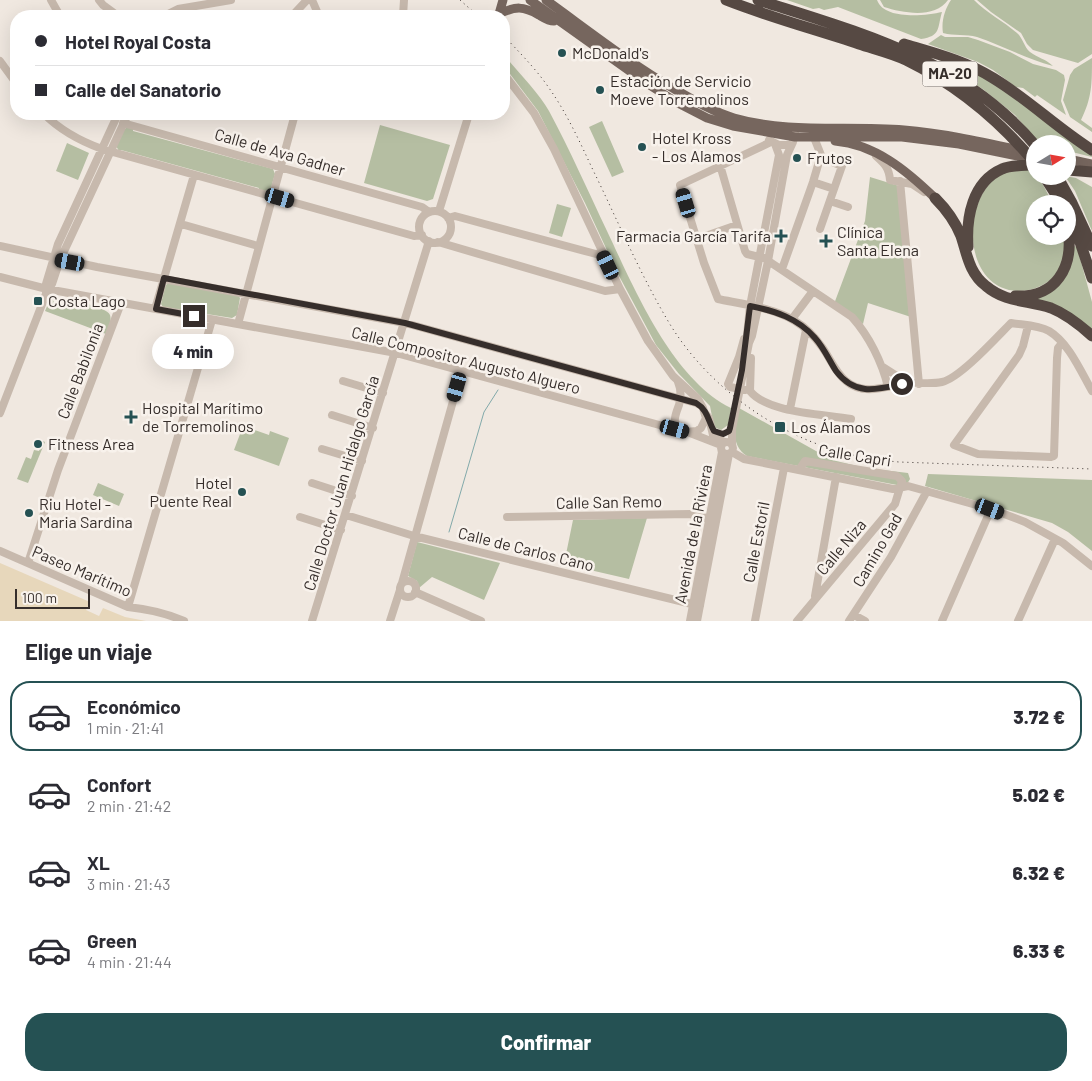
<!DOCTYPE html>
<html lang="es">
<meta charset="utf-8">
<style>
:root{--surface:#fff;--page:#f2f2f3;--text:#2b2b33;--muted:#7c7c81;--line:#e1e1e2;--accent:#255153}
body{margin:0;font-family:Barlow,sans-serif;background:var(--page);color:var(--text);height:100vh;display:flex;flex-direction:column;font-size:19px;white-space:nowrap}
*{box-sizing:border-box;margin:0}
p{font-size:16px;color:var(--muted)}
.icon{flex:none;width:28px;height:28px;fill:none;stroke:currentColor;stroke-width:2;stroke-linecap:round;stroke-linejoin:round}
.map{position:relative;height:621px;overflow:hidden}
.drawer{display:flex;flex-direction:column;background:var(--surface);flex:1}
.drawer>*{flex:none}
.top-card{position:absolute;left:10px;top:10px;width:500px;height:110px;border-radius:20px;box-shadow:0 5px 20px #0002;display:grid;align-content:center;height:110px;padding:0 25px;background:var(--surface)}
.needle{width:32px;rotate:79deg}
.buttons{position:absolute;left:1026px;top:135px;display:grid;gap:10px}
.buttons a{display:grid;place-items:center;width:50px;height:50px;border-radius:50%;background:var(--surface);box-shadow:0 5px 20px #0002;font-size:25px}
.scale{position:absolute;left:15px;bottom:12px;width:75px;box-sizing:border-box;padding-left:5px;border:2px solid #362e2b;border-top:0;font-size:14px;line-height:18px;white-space:nowrap;color:#362e2b;-webkit-text-stroke:4px #f8f2ec;paint-order:stroke}
.end{position:absolute;width:22px;height:22px;margin:-11px;border:6px solid #362e2b;background:#fff;box-shadow:0 0 0 2px #fff}
.from{border-radius:50%}
.bubble{position:absolute;height:35px;border-radius:18px;background:var(--surface);box-shadow:0 5px 20px #0002;font-size:16px;font-weight:800;line-height:35px;text-align:center}
.car{position:absolute;width:15px;height:30px;margin:-15px -8px;border-radius:6px;box-shadow:0 0 4px 1px #0007;background:linear-gradient(#222 24%,#8ab4d8 0 40%,#222 0 76%,#8ab4d8 0 86%,#222 0)}
.top-card b{display:flex;align-items:center;gap:18px;height:48px;font-size:19px}
.top-card b+b{border-top:1px solid var(--line)}
.top-card i{width:12px;height:12px;background:var(--text)}
ul{padding:0;list-style:none}
li{display:flex;align-items:center;gap:15px;height:70px;margin:0 10px 8px;padding:0 15px;border:2px solid transparent;border-radius:20px}
li div{flex:1}
li b{display:block;font-size:19px}
li em{font-style:normal;font-weight:800}
li.active{border-color:var(--accent)}
li>.icon{width:45px;height:45px;stroke-width:1.5}
h2{padding:0 25px;font-size:22px;line-height:60px}
.action{display:flex;gap:10px;margin-top:auto;padding:10px 25px}
.action a{flex:1;height:58px;border-radius:20px;background:var(--accent);color:#fff;font-size:20px;font-weight:800;line-height:58px;text-align:center}
.map>svg:first-child{display:block}
.green{fill:#b5bea2}
.sand{fill:#e7d7bb}
.lines{fill:none;stroke-linecap:round;stroke-linejoin:round}
.stream{stroke:#82a9aa;stroke-width:1}
.minor{stroke:#c7b9ad;stroke-width:8}
.major{stroke:#76665e;stroke-width:9}
.highway{stroke:#564943;stroke-width:11}
.rail{stroke:#362e2b;stroke-width:1;stroke-dasharray:1 4;stroke-linecap:butt}
.route{stroke:#362e2b;stroke-width:6}
.poi-dot{fill:#255153;stroke:#f8f2ec;stroke-width:2}
.labels{text-anchor:middle;stroke-width:5;stroke-linejoin:round;paint-order:stroke}
.shield{fill:#f8f2ec;stroke:#706965;stroke-width:1}
.shield-label{font-size:15px;font-weight:bold;fill:#362e2b}
.poi-label{font-size:16px;fill:#362e2b;stroke:#f8f2ec;text-anchor:start}
.street-label{font-size:16px;fill:#362e2b;stroke:#f8f2ec}
</style>
<div class="map">
<svg width="1092" height="621" viewBox="0 0 1092 621">
<rect width="100%" height="100%" fill="#f0e8e0"/>
<path class="green" d="M787,0H877C884,20 925,16 942,12C937,29 941,36 921,39L838,7L824,10L819,8L813,9Z
M880,0H948C935,19 903,13 884,7Z
M951,0H974C987,13 1003,21 1017,33C1023,38 1024,47 1030,52C1038,58 1046,59 1053,66C1027,59 1003,46 977,37C966,34 954,36 943,33C941,21 945,9 951,0Z
M977,0H1092V54L1078,63L1033,50L1027,44L1021,33L991,12Z
M941,35L945,37H968L978,40L1010,52L1033,64L1056,70L1064,75L1065,80L1061,101L1066,115L1037,95L1035,97L1023,88L1016,87L993,70L978,62L928,44Z
M504,55C517,71 539,93 549,111C570,150 588,191 607,231C634,288 672,379 731,408L728,425L721,430L714,427L710,406L679,374L656,345L618,274L585,203L538,111L504,66Z
M1092,58C1092,84 1092,98 1081,120L1092,128V132L1070,117L1063,100L1070,75L1074,69Z
M939,60L978,72L1092,154V157L1068,151V144H1040L1015,115L984,90Z
M602,121L624,172L612,177L589,127Z
M380,125L450,145L433,199L427,201L364,183Z
M127,127L133,129V131L273,169L275,174L271,188L265,191L259,190V188L121,150L119,151L116,146L124,130Z
M67,143L89,153L78,180L56,171Z
M1031,169L1042,183L1053,204H1035V236H1064C1067,251 1062,271 1049,281C1039,288 1029,291 1017,291C959,288 960,188 1008,171C1014,169 1024,170 1031,169Z
M1065,176L1076,178L1092,187V231L1075,191Z
M870,177L899,186L911,317L868,303L863,324L834,304L865,221Z
M557,204L571,208L562,237L549,233Z
M1074,246L1077,247L1092,302V330L1031,299C1062,284 1070,282 1074,246Z
M168,283L238,295L240,298L237,315L232,318L163,307L161,304L165,286Z
M55,297C65,299 107,306 110,315C112,321 108,329 106,334L45,311L49,302Z
M739,408L832,460L866,468L908,473L910,479L907,484L897,485L747,456C729,444 736,426 739,408Z
M243,426L269,435L270,431L289,438L279,466L234,450Z
M43,441L45,442L28,483L17,479L26,457L31,459L34,450L39,451Z
M928,474L1092,480V551L1068,532L1052,523L925,486Z
M98,483L124,494L119,506L93,495Z
M647,518L629,579L564,564L573,520Z
M417,542L500,563L484,600L432,577L419,588L417,581L408,576Z"/>
<path class="sand" d="M0,563L90,602L86,610L99,616L103,608L125,617L146,621H0Z"/>
<g class="lines">
<path class="stream" d="M449,532L484,412L498,390"/>
<path class="minor" d="M51,0L60,16
M99,0L103,5L118,16
M312,0L319,16
M164,16L178,9L231,0
M292,16L307,0
M403,16L404,0
M0,61L16,83
M504,74L534,113L554,149L620,289L648,341L673,376L698,399L703,408L706,418L701,428L697,431L685,432C671,424 674,418 679,405C681,398 681,389 678,382
M44,114C60,130 80,141 102,149L414,236L422,235
M123,123L422,207L429,212
M769,140L779,145H790
M771,142L680,185L704,263L718,299C742,304 774,308 795,321C805,327 815,337 822,347C830,358 835,372 846,381C862,395 882,388 900,384C914,381 928,385 942,382C960,378 996,338 1011,323C1023,325 1038,325 1049,331C1069,343 1081,372 1092,391
M876,156C885,164 889,168 890,180L912,184L924,192
M720,165L745,251L747,254L764,258L852,317C869,336 882,362 888,387
M900,181L919,384
M813,182L834,189
M830,201L848,207
M439,211L469,114
M419 227a16 16 0 1 1 32 0a16 16 0 1 1-32 0Z
M448,218L455,216L596,254L603,252
M181,224L258,246
M820,229L842,166L820,157
M697,239L737,225
M438,242L605,291L620,289
M0,246L97,267L405,323L696,403L700,405
M782,269L813,182L821,155L815,140
M0,277L47,289L396,353L685,432
M52,284L60,260L128,114
M155,309L194,175
M792,319L813,291
M238,324L295,114
M1028,326L1023,346L1019,355L954,445L978,454L1051,457L1054,456L1057,358L1058,348L1062,343
M744,339L739,357L728,384L730,387L745,390
M746,345L750,306L779,155L775,144
M883,367L908,383
M343,381L383,393
M750,391C767,413 824,414 851,419
M750,391L751,358
M790,409L806,330
M0,413L46,294V284L58,244L118,114
M705,413L709,418L713,435L724,442
M332,415L373,428
M690,433L721,445
M721 448a6 6 0 1 1 12 0a6 6 0 1 1-12 0Z
M732,445V429L749,343L752,336L768,261L787,155L793,142L795,133
M322,449L362,461
M732,452L744,459L893,489L908,486L991,509L1025,522L1063,543L1092,566
M312,483L352,496
M346,515L414,536L700,606
M300,517L341,530
M507,517L690,514L710,519
M0,551L128,607C147,609 166,613 184,621
M28,563L58,470L121,303
M400 589a8 8 0 1 1 16 0a8 8 0 1 1-16 0Z
M402,583L457,387
M415,592L481,621
M815,596L836,477
M128,607L212,320
M854,615L865,621
M312,621L429,241
M390,621L400,590
M690,621L722,452
M697,621L729,454
M755,621L784,468
M797,621L895,504L902,481L897,476L805,461L799,470
M849,621L891,557L927,491
M942,621L991,509
M1018,621L1055,539"/>
<path class="major" d="M530,0L648,84L676,102L707,118L733,126L795,137H902L959,144L1022,157
M546,0C589,31 631,64 676,90C695,101 714,112 734,118C790,134 847,125 904,130C941,133 978,141 1015,149
M499,14C516,6 523,6 539,15C544,18 548,21 554,21
M499,14L503,0
M835,141C875,144 907,171 935,198
M1068,159L1092,164"/>
<path class="highway" d="M726,0C769,17 814,29 859,44C874,49 891,53 906,60C957,85 999,120 1035,163
M758,0C861,33 962,59 1035,145
M904,44C934,53 966,61 993,78C1028,99 1057,128 1092,150
M1068,170L1092,172
M1044,176L1062,204
M1057,176L1072,203L1092,246
M935,198C946,209 955,221 961,236C967,254 969,273 986,286C1006,303 1028,300 1051,308C1066,314 1080,325 1092,336
M1068,214L1078,236L1092,278
M968,247C966,218 972,182 1002,169C1010,165 1020,166 1029,165
M1015,296C1056,298 1074,267 1068,230"/>
<path class="rail" d="M460,0L478,16
M504,36C520,53 536,69 549,88C566,112 579,140 592,168C617,219 639,272 668,321C704,382 768,430 835,450C856,457 877,460 899,462L1092,469"/>
</g>
<g class="lines">
<path class="route" d="M194,316L156,309L164,278L405,323L696,403C708,410 708,421 714,431L723,434L729,431L730,428L742,370L750,306C775,311 798,318 815,338C824,348 829,360 836,371C855,396 876,390 902,384"/>
</g>
<g class="poi-dot">
<circle cx="562" cy="53" r="5"/>
<circle cx="600" cy="90" r="5"/>
<circle cx="642" cy="147" r="5"/>
<circle cx="797" cy="158" r="5"/>
<path d="M778.5 228.5h5v5h5v5h-5v5h-5v-5h-5v-5h5z"/>
<path d="M823.5 233.5h5v5h5v5h-5v5h-5v-5h-5v-5h5z"/>
<rect x="33" y="296" width="10" height="10" rx="2.5"/>
<path d="M128.5 409.5h5v5h5v5h-5v5h-5v-5h-5v-5h5z"/>
<rect x="774" y="421" width="12" height="12" rx="2.5"/>
<circle cx="38" cy="444" r="5"/>
<circle cx="242" cy="492" r="5"/>
<circle cx="29" cy="513" r="5"/>
</g>
<g class="labels">
<rect class="shield" x="922.5" y="61.5" width="55" height="25" rx="4"/>
<g class="shield-label">
<text x="950" y="79">MA-20</text>
</g>
<g class="poi-label">
<text x="572" y="59">McDonald's</text>
<text x="610" y="87">Estación de Servicio<tspan x="610" dy="18">Moeve Torremolinos</tspan></text>
<text x="652" y="144">Hotel Kross<tspan x="652" dy="18">- Los Alamos</tspan></text>
<text x="807" y="164">Frutos</text>
<text x="837" y="238">Clínica<tspan x="837" dy="18">Santa Elena</tspan></text>
<text x="771" y="242" text-anchor="end">Farmacia García Tarifa</text>
<text x="48" y="307">Costa Lago</text>
<text x="142" y="414">Hospital Marítimo<tspan x="142" dy="18">de Torremolinos</tspan></text>
<text x="791" y="433">Los Álamos</text>
<text x="48" y="450">Fitness Area</text>
<text x="232" y="489" text-anchor="end">Hotel<tspan x="232" dy="18">Puente Real</tspan></text>
<text x="39" y="510">Riu Hotel -<tspan x="39" dy="18">Maria Sardina</tspan></text>
</g>
<g class="street-label">
<text transform="translate(280 152) rotate(16)" y="6">Calle de Ava Gadner</text>
<text transform="translate(466 360) rotate(14)" y="6">Calle Compositor Augusto Alguero</text>
<text transform="translate(80 371) rotate(-69)" y="6">Calle Babilonia</text>
<text transform="translate(855 455) rotate(9)" y="6">Calle Capri</text>
<text transform="translate(341 483) rotate(-73)" y="6">Calle Doctor Juan Hidalgo García</text>
<text transform="translate(609 502) rotate(-1)" y="6">Calle San Remo</text>
<text transform="translate(693 534) rotate(-79)" y="6">Avenida de la Riviera</text>
<text transform="translate(756 542) rotate(-79)" y="6">Calle Estoril</text>
<text transform="translate(841 547) rotate(-50)" y="6">Calle Niza</text>
<text transform="translate(526 549) rotate(14)" y="6">Calle de Carlos Cano</text>
<text transform="translate(877 550) rotate(-60)" y="6">Camino Gad</text>
<text transform="translate(82 571) rotate(23)" y="6">Paseo Marítimo</text>
</g>
</g>
</svg>
<div class="buttons">
<a><svg class="needle" viewBox="-14 -14 28 28"><path d="M0-13l5 13h-10z" fill="#e53935"/><path d="M0 13l5-13h-10z" fill="#7c7c81"/></svg></a>
<a><svg class="icon" aria-label="locate" viewBox="0 0 24 24"><circle cx="12" cy="12" r="6"/><path d="M12 2v4M12 18v4M2 12h4M18 12h4"/></svg></a>
</div>
<div class="scale">100 m</div>
<i class="end from" style="left:902px;top:384px"></i>
<i class="end" style="left:194px;top:316px"></i>
<div class="bubble" style="left:152px;top:334px;width:82px">4 min</div>
<i class="car" style="left:280px;top:198px;rotate:106deg"></i>
<i class="car" style="left:686px;top:203px;rotate:343deg"></i>
<i class="car" style="left:70px;top:262px;rotate:280deg"></i>
<i class="car" style="left:608px;top:265px;rotate:335deg"></i>
<i class="car" style="left:457px;top:387px;rotate:196deg"></i>
<i class="car" style="left:675px;top:429px;rotate:105deg"></i>
<i class="car" style="left:990px;top:509px;rotate:111deg"></i>
<div class="top-card">
<b><i class="from"></i>Hotel Royal Costa</b>
<b><i></i>Calle del Sanatorio</b>
</div>
</div>
<section class="drawer">
<h2>Elige un viaje</h2>
<ul>
<li class="active"><svg class="icon" aria-label="car" viewBox="0 0 24 24"><path d="M5 17H2v-5l4-1 3-4h7l3 4 3 1v5h-3M9 17h6M6 11h13"/><circle cx="7" cy="17" r="2"/><circle cx="17" cy="17" r="2"/></svg><div><b>Económico</b><p>1 min · 21:41</p></div><em>3.72 €</em></li>
<li><svg class="icon" aria-label="car" viewBox="0 0 24 24"><path d="M5 17H2v-5l4-1 3-4h7l3 4 3 1v5h-3M9 17h6M6 11h13"/><circle cx="7" cy="17" r="2"/><circle cx="17" cy="17" r="2"/></svg><div><b>Confort</b><p>2 min · 21:42</p></div><em>5.02 €</em></li>
<li><svg class="icon" aria-label="car" viewBox="0 0 24 24"><path d="M5 17H2v-5l4-1 3-4h7l3 4 3 1v5h-3M9 17h6M6 11h13"/><circle cx="7" cy="17" r="2"/><circle cx="17" cy="17" r="2"/></svg><div><b>XL</b><p>3 min · 21:43</p></div><em>6.32 €</em></li>
<li><svg class="icon" aria-label="car" viewBox="0 0 24 24"><path d="M5 17H2v-5l4-1 3-4h7l3 4 3 1v5h-3M9 17h6M6 11h13"/><circle cx="7" cy="17" r="2"/><circle cx="17" cy="17" r="2"/></svg><div><b>Green</b><p>4 min · 21:44</p></div><em>6.33 €</em></li>
</ul>
<div class="action"><a>Confirmar</a></div>
</section>
